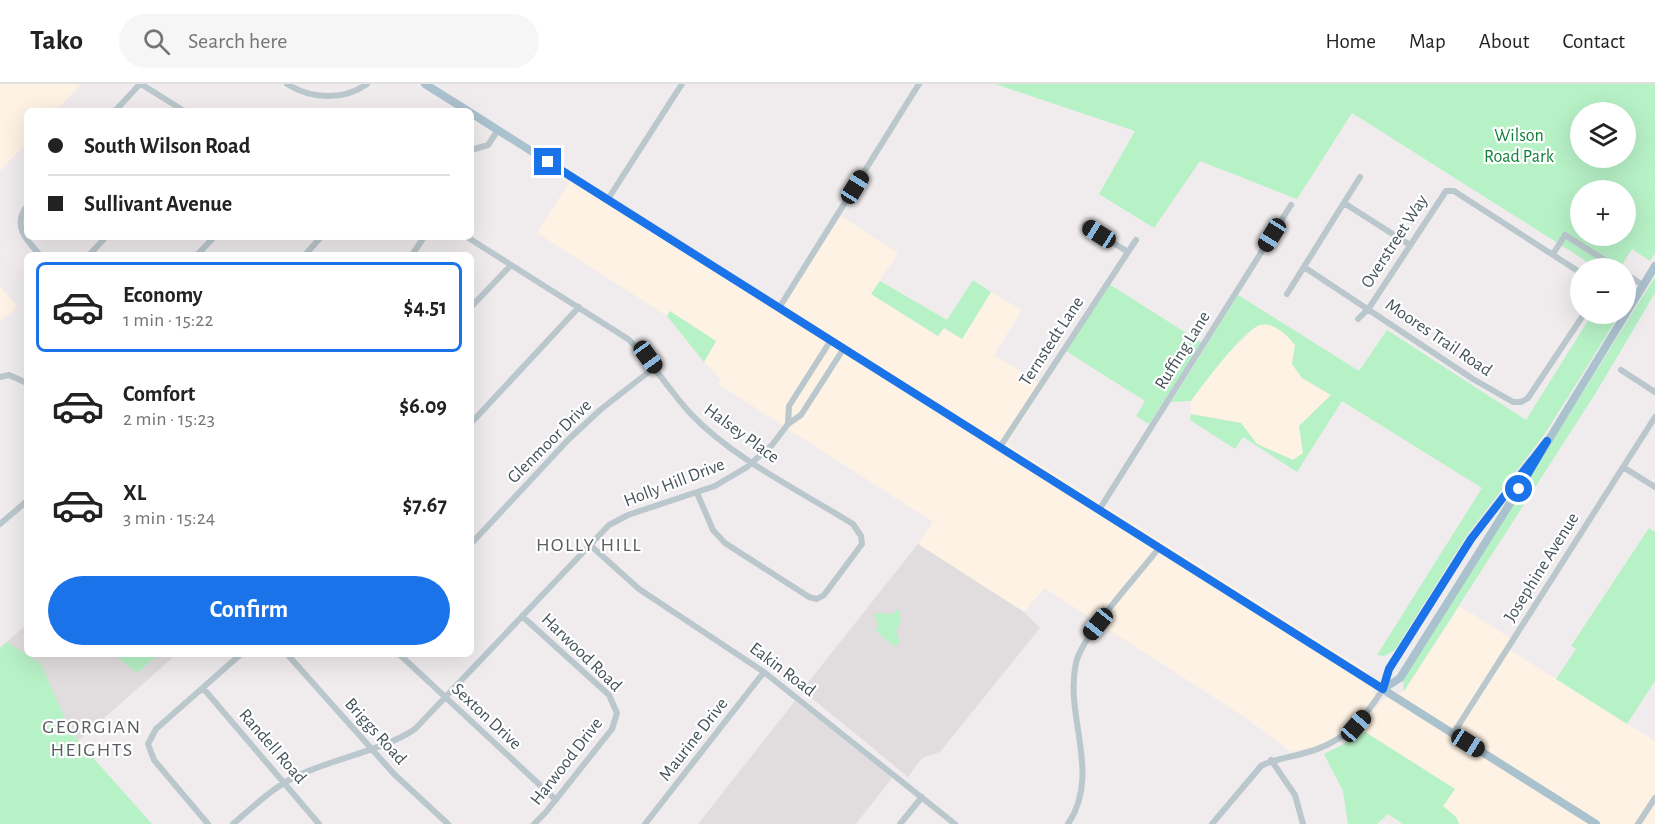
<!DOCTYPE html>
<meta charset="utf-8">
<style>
:root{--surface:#fff;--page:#f6f6f6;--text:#222;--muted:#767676;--line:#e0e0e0;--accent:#1a73e8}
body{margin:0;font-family:"Alegreya Sans",sans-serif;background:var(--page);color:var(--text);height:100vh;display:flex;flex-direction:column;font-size:22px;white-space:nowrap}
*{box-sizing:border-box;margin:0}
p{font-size:20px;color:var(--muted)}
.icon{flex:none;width:33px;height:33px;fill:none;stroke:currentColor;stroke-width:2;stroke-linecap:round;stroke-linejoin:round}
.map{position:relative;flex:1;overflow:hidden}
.drawer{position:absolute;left:24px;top:168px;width:450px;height:405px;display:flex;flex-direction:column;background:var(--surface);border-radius:9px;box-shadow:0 6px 24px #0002}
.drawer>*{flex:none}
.top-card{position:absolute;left:24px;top:24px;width:450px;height:132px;border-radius:9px;box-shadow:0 6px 24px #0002;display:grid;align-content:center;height:132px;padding:0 24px;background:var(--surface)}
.buttons{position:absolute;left:1570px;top:18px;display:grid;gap:12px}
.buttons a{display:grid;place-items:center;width:66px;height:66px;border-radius:50%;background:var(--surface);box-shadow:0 6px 24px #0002;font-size:30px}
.end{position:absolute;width:27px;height:27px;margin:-14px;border:8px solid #1a73e8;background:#fff;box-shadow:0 0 0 3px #fff}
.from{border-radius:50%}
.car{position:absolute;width:18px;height:36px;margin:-18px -9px;border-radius:8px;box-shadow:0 0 4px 2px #0007;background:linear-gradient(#222 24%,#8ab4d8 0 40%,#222 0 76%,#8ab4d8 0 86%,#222 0)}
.top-card b{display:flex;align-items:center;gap:21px;height:57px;font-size:22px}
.top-card b+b{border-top:2px solid var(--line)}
.top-card i{width:15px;height:15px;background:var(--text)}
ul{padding:10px 0 0;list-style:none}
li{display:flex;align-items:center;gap:18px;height:90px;margin:0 12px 9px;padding:0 12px;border:3px solid transparent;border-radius:9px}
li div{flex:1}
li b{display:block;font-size:22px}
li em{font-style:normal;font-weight:700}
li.selected{border-color:var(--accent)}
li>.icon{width:54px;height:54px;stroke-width:1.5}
.primary-button{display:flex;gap:12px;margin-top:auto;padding:12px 24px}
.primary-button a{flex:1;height:69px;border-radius:36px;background:var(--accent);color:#fff;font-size:24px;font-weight:700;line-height:69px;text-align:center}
header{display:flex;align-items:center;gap:36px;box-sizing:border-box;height:84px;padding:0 30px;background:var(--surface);border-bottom:2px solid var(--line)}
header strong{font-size:28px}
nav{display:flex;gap:33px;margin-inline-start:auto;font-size:21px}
.search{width:420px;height:54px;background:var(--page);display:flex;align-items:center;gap:15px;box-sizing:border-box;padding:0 21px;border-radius:33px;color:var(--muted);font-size:22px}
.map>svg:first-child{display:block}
.commercial{fill:#fdf2e3}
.education{fill:#e1dddf}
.green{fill:#b7f1c6;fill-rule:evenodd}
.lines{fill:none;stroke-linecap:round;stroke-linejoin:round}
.minor{stroke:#bac7cd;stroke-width:6}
.major{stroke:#aac1ce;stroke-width:8}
.route{stroke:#1a73e8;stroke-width:8}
.labels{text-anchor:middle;stroke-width:4.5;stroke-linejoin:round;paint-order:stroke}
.park-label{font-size:18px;fill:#11803a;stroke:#fff}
.street-label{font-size:18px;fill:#44535b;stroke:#fff}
.neighbourhood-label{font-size:20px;letter-spacing:1.5px;fill:#595e62;stroke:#fff}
</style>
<header>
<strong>Tako</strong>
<div class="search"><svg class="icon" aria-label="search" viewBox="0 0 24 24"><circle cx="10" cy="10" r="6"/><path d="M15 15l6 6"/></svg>Search here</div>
<nav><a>Home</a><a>Map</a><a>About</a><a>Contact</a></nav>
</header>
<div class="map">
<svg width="1655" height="740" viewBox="0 0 1655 740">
<rect width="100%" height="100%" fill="#f0eced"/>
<path class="commercial" d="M0,0H81L56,27H27V58L0,87Z
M574,91L782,223L841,132L898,169L871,210L938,252L944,244L962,255L991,208L1022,226L994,271L1044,302L1007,360L1367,587L1375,612L1354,638L1337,653L1320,661L1291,668L1243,632L1044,504L1024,528L918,460L933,438L718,300L721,296L704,278L716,257L670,228L667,232L537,149Z
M0,202L18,223L0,237Z
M1268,240L1286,250L1295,261L1292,280L1302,294L1331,311L1299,342L1303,369L1294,376L1257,360L1241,339L1191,330V317L1217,280L1258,241Z
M1460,522L1515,557L1510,566L1655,657V740H1459L1456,733L1443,722L1455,705L1359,644L1381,617L1404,607Z"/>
<path class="education" d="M918,460L1024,528L1040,544L940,668L922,674L908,693L802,606Z
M27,540V570H177L78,657L0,569V564Z
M795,617L892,694L856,740H698Z"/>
<path class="green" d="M995,0H1655V169L1650,177L1632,165L1620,184H1597L1352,29L1297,115L1200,77L1154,144L1099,110L1135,47ZM1581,28H1626V74H1581ZM1581,106H1626V152H1581Z
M1655,193V209L1597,307L1404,607L1403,596Z
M973,196L991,208L962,255L944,244L938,252L871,210L880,197L947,236Z
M1109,200L1202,259L1149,340L1136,332L1145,317L1066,267Z
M1238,211L1359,287L1387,246L1526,336L1592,230H1620L1544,351L1467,451L1395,566L1384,572L1377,571L1482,404L1342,317L1297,388L1243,353L1235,365L1190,336L1191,330L1241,339L1257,360L1293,376L1303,369L1299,342L1331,311L1302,294L1292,280L1295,261C1288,252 1273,237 1260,241C1243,246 1203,301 1191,317L1171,318Z
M670,227L716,257L704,278L667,232Z
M1649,444L1655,448V597L1627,640L1556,595L1576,565L1571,562Z
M896,526L899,527L901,536L896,547L900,559L895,563L876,547L878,539L874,532L878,529L893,530Z
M7,558L41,580L72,650L152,740H0V564Z
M122,570H157L158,571L137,589L118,574Z
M1359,644L1455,705L1443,722L1456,733L1459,740H1403L1388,730L1377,740H1348L1343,707L1324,670L1344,660Z"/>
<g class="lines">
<path class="minor" d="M141,0L184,27
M287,0C311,15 343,17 367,0
M115,27L140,0
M471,66L488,61L498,46
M608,115L682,0
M1344,119L1410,161
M27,122C12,141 26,156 40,171
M1085,141L1128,168
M467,153L628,255C652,277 668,305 690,329C732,374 800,407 853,440L861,452L862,460L824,511L817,515L809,513L725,459L713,446L697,409
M1553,170L1565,151L1617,184
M89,171L106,153
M197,171L214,153
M305,171L321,153
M412,171L424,153
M1304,183L1473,295L1513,318H1521L1528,314L1584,230
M1626,190L1644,202
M1287,210L1360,93
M471,223L511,181
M779,224L919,0
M1358,235L1369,224L1446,107H1454L1581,189
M1621,286L1655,308
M0,293L9,291L27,299
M471,339L579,223
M788,340L789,322L831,256
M1000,363L1136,156
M1623,383L1655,403
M1099,426L1291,121
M0,440L27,417
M471,460L568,356L600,326L655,283
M589,460L639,505L764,588L955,740
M522,532L609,611L617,629L612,645L546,728L534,740
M287,570L394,690L448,740
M399,570L556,716
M203,604L319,740
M1453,650L1655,333
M1271,676L1295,711L1303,740
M208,740L154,676L148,660L156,645L241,570
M233,740C252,724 271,705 293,694C329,675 383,667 415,645L609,441L628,431L715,402L747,383L772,361L788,340L801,331L844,264
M645,740L764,588
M900,740L922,713
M1068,740C1102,689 1064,633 1076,579C1082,551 1139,490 1159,464
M1212,740L1261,682C1274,675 1287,674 1301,670C1340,661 1362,639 1383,605
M1638,740L1655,714"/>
<path class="major" d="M425,0L468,27
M471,29L1596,740
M1383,605L1400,594L1509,421L1655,182
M1383,605L1389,585L1471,455L1530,378"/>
</g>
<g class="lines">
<path class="route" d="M548,78L1383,605L1389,585L1471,455L1547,357L1519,405"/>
</g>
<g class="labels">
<g class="park-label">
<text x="1519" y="57">Wilson<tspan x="1519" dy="21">Road Park</tspan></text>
</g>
<g class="street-label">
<text transform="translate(1394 157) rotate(-57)" y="6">Overstreet Way</text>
<text transform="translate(1439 253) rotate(34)" y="6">Moores Trail Road</text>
<text transform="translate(1051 257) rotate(-57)" y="6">Ternstedt Lane</text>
<text transform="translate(1182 266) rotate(-58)" y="6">Ruffing Lane</text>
<text transform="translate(742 349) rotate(36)" y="6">Halsey Place</text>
<text transform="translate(549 357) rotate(-45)" y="6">Glenmoor Drive</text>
<text transform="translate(674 398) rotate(-21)" y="6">Holly Hill Drive</text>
<text transform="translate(1541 483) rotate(-58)" y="6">Josephine Avenue</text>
<text transform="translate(582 568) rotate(44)" y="6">Harwood Road</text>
<text transform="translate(783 585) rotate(37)" y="6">Eakin Road</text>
<text transform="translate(487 632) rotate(43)" y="6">Sexton Drive</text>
<text transform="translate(376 647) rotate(48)" y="6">Briggs Road</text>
<text transform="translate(693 655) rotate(-52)" y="6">Maurine Drive</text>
<text transform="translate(273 662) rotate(49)" y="6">Randell Road</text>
<text transform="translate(566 677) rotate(-52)" y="6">Harwood Drive</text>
</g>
<g class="neighbourhood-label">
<text x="589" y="467">HOLLY HILL</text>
<text x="92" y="649">GEORGIAN<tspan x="92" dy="23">HEIGHTS</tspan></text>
</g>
</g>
</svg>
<div class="buttons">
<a><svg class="icon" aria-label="layers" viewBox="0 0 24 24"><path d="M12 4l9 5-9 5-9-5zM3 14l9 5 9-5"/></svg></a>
<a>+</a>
<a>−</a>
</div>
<i class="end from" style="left:1519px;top:405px"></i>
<i class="end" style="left:548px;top:78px"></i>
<i class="car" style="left:855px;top:103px;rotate:32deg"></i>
<i class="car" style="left:1099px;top:150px;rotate:302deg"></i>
<i class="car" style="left:1272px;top:151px;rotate:212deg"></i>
<i class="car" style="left:648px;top:273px;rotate:144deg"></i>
<i class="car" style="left:1098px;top:540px;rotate:219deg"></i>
<i class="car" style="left:1356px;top:642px;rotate:41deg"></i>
<i class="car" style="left:1468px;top:659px;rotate:122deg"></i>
<div class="top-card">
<b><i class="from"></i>South Wilson Road</b>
<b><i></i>Sullivant Avenue</b>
</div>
<section class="drawer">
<ul>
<li class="selected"><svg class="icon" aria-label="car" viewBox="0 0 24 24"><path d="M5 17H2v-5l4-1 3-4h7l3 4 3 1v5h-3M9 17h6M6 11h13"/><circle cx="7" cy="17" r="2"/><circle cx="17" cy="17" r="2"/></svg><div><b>Economy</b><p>1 min · 15:22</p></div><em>$4.51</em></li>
<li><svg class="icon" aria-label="car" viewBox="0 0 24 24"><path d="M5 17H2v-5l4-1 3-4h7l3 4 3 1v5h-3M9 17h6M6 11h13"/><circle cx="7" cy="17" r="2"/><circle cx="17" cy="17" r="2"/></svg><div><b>Comfort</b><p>2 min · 15:23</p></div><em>$6.09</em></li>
<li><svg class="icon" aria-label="car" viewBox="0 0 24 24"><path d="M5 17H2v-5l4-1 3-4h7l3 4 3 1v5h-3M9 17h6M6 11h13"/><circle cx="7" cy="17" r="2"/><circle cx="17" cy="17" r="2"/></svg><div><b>XL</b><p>3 min · 15:24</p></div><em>$7.67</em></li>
</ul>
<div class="primary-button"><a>Confirm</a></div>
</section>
</div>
